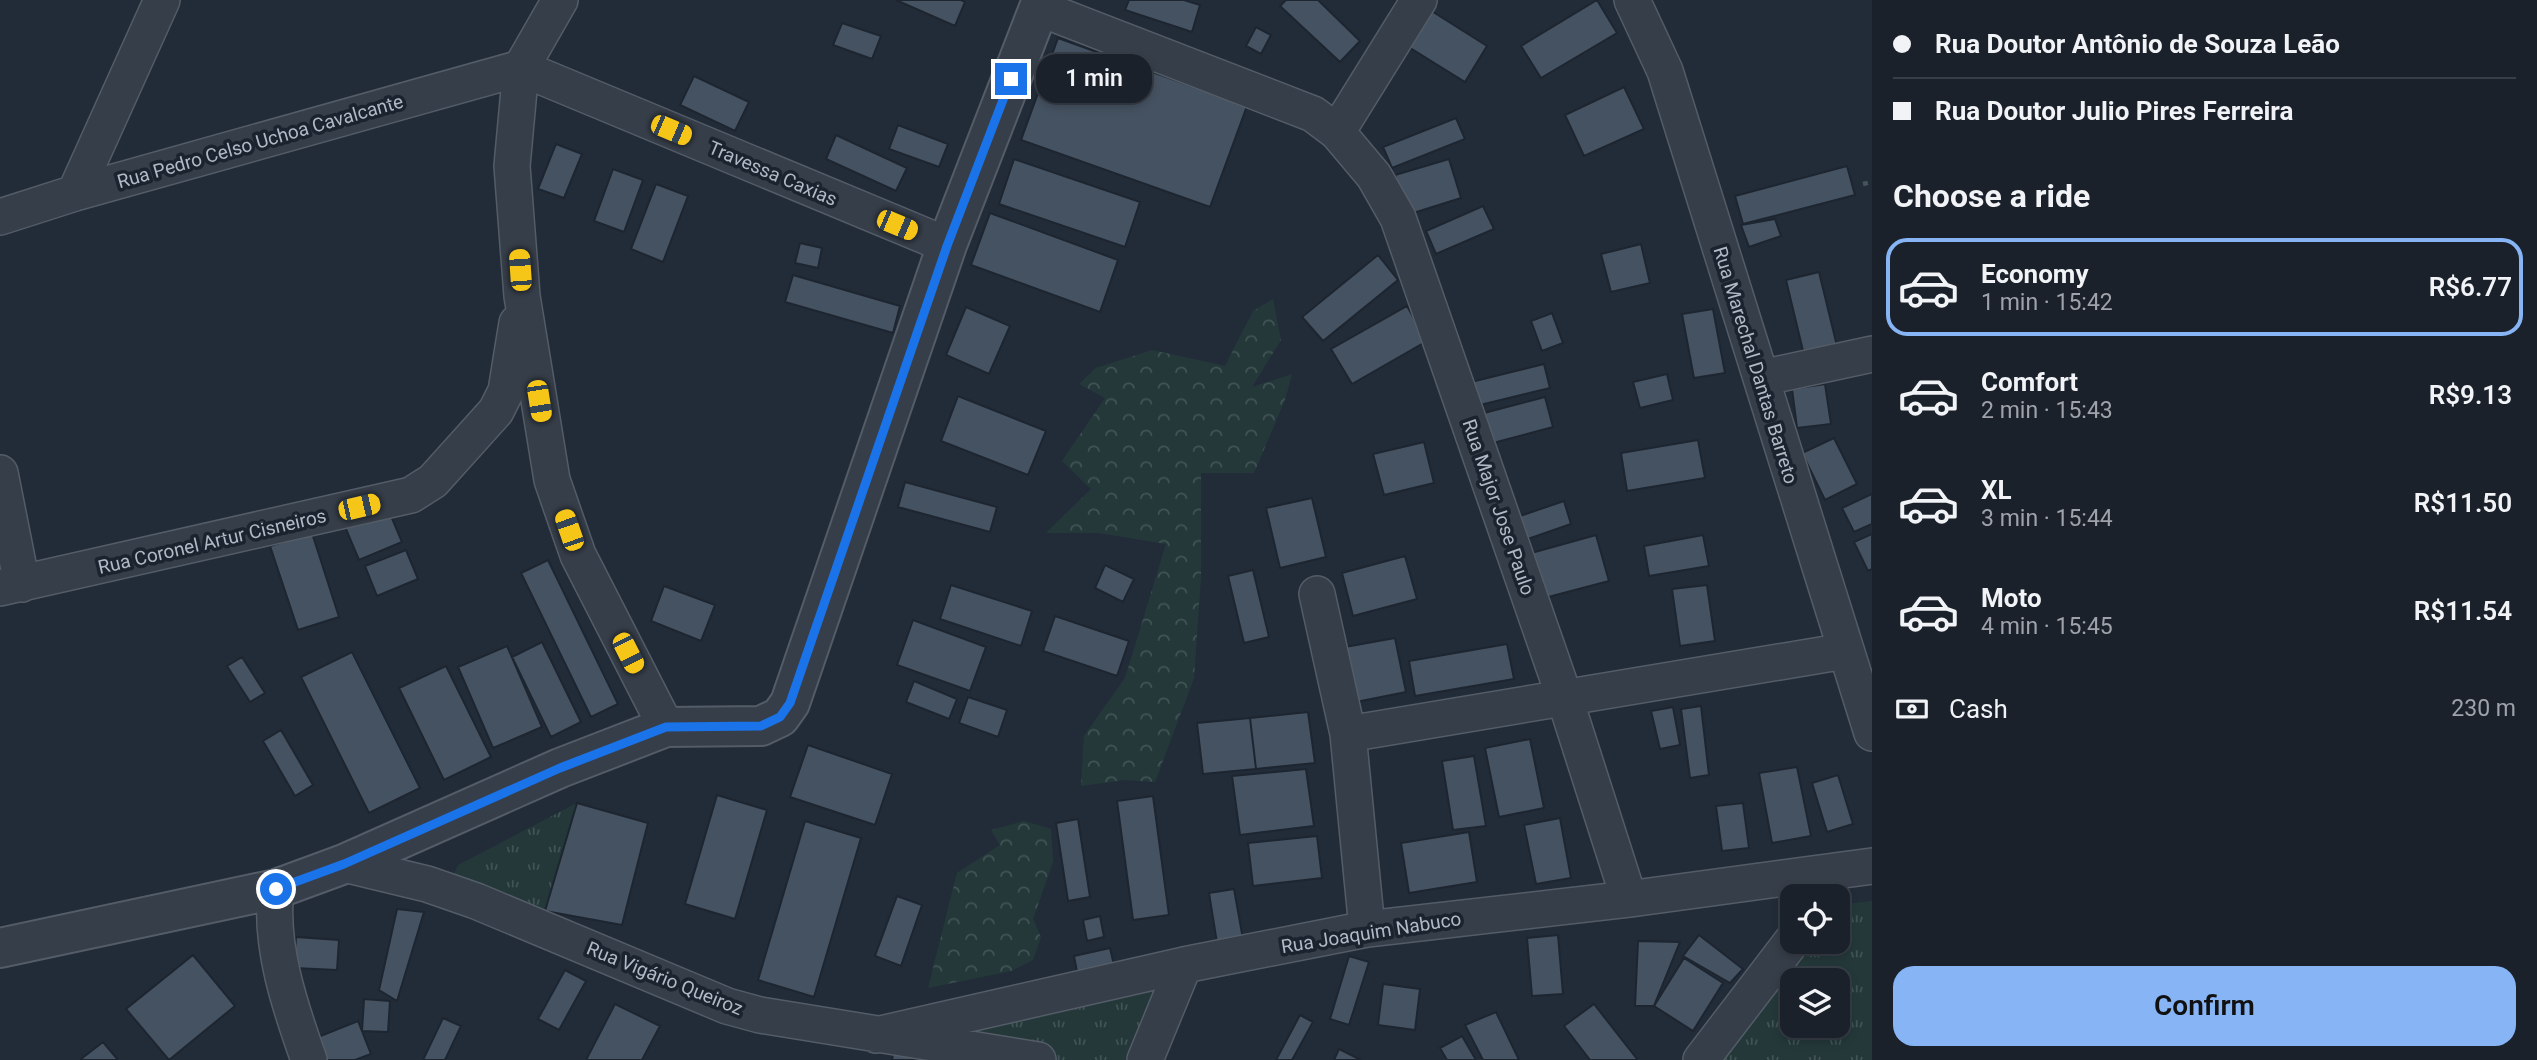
<!DOCTYPE html>
<meta charset="utf-8">
<style>
:root{--surface:#1a212b;--page:#272e37;--text:#f1f3f6;--muted:#9fa3a9;--line:#383e47;--accent:#86b4f5}
body{margin:0;font-family:Roboto,sans-serif;background:var(--page);color:var(--text);height:100vh;display:flex;flex-direction:column;font-size:26px;white-space:nowrap}
*{box-sizing:border-box;margin:0}
p{font-size:23px;color:var(--muted)}
.icon{flex:none;width:38px;height:38px;fill:none;stroke:currentColor;stroke-width:2;stroke-linecap:round;stroke-linejoin:round}
.map{position:relative;flex:1;overflow:hidden}
.side{display:flex;flex-direction:column;background:var(--surface);width:665px}
.side>*{flex:none}
.hud{display:grid;align-content:center;height:154px;padding:0 21px;background:var(--surface)}
.controls{position:absolute;left:1780px;top:884px;display:grid;gap:14px}
.controls a{display:grid;place-items:center;width:70px;height:70px;border-radius:14px;background:var(--surface);box-shadow:0 4px 10px #0003,0 0 0 2px var(--line);font-size:35px}
.end{position:absolute;width:32px;height:32px;margin:-16px;border:9px solid #1a73e8;background:#fff;box-shadow:0 0 0 4px #fff}
.from{border-radius:50%}
.bubble{position:absolute;height:49px;border-radius:21px;background:var(--surface);box-shadow:0 4px 10px #0003,0 0 0 2px var(--line);font-size:23px;font-weight:600;line-height:49px;text-align:center}
.car{position:absolute;width:21px;height:42px;margin:-21px -10px;border-radius:9px;box-shadow:0 0 5px 2px #0007;background:linear-gradient(#f5c518 24%,#345 0 40%,#f5c518 0 76%,#345 0 86%,#f5c518 0)}
.hud b{display:flex;align-items:center;gap:24px;height:66px;font-size:26px}
.hud b+b{border-top:2px solid var(--line)}
.hud i{width:18px;height:18px;background:var(--text)}
ul{padding:0;list-style:none}
li{display:flex;align-items:center;gap:21px;height:98px;margin:0 14px 10px;padding:0 7px;border:4px solid transparent;border-radius:21px}
li div{flex:1}
li b{display:block;font-size:26px}
li em{font-style:normal;font-weight:600}
li.current{border-color:var(--accent)}
li>.icon{width:63px;height:63px;stroke-width:1.5}
h2{padding:0 21px;font-size:32px;line-height:84px}
.pay{display:flex;align-items:center;gap:18px;height:77px;padding:0 21px;font-size:26px}
.pay p{margin-inline-start:auto}
.action{display:flex;gap:14px;margin-top:auto;padding:14px 21px}
.action a{flex:1;height:80px;border-radius:21px;background:var(--accent);color:#111;font-size:28px;font-weight:600;line-height:80px;text-align:center}
main{display:flex;flex:1;min-height:0}
.map>svg:first-child{display:block}
.forest{fill:url(#forest-crowns)}
.park{fill:url(#park-tufts);fill-rule:evenodd}
.building{fill:#455261;stroke:#1d2530;stroke-width:2}
.lines{fill:none;stroke-linecap:round;stroke-linejoin:round}
.minor-casing{stroke:#535c67;stroke-width:38}
.tertiary-casing{stroke:#535c67;stroke-width:42}
.path{stroke:#425557;stroke-width:4.5;stroke-dasharray:5 5;stroke-linecap:butt}
.minor{stroke:#363e49;stroke-width:35}
.tertiary{stroke:#363e49;stroke-width:38}
.route{stroke:#1a73e8;stroke-width:9}
.labels{text-anchor:middle;stroke-width:7;stroke-linejoin:round;paint-order:stroke}
.street-label{font-size:19px;fill:#b0b9c6;stroke:#1b232e}
</style>
<main>
<div class="map">
<svg width="1872" height="1060" viewBox="0 0 1872 1060">
<defs>
<pattern id="forest-crowns" width="20" height="18" patternUnits="userSpaceOnUse" patternTransform="scale(1.75)"><rect width="20" height="18" fill="#24383a"/><path d="M2 6a3 3 0 1 1 6 0M12 15a3 3 0 1 1 6 0" fill="none" stroke="#415355"/></pattern>
<pattern id="park-tufts" width="24" height="20" patternUnits="userSpaceOnUse" patternTransform="scale(1.75)"><rect width="24" height="20" fill="#24383a"/><path d="M3 7l-1-3M5 7V3M7 7l1-3M15 17l-1-3M17 17v-4M19 17l1-3" fill="none" stroke="#415355"/></pattern>
</defs>
<rect width="100%" height="100%" fill="#222c39"/>
<path class="forest" d="M1273,299L1281,340L1252,387L1292,374L1285,400L1254,473H1201V576L1194,678L1155,782L1124,780L1081,786L1084,736L1125,678L1166,544L1099,533H1046L1091,489L1062,461L1105,398L1079,384L1096,368L1152,350L1225,366L1253,311Z
M1024,821L1051,829L1053,862L1033,919L1041,937L1033,960L1011,971L928,988L957,873L1000,845L991,830Z"/>
<path class="park" d="M577,803L545,911L467,885L453,876L458,865Z
M1872,901V1060H1719L1807,942H1838V909L1846,904ZM1792,980H1838V1026H1792Z
M1184,965L1145,1060H1038L876,1035Z"/>
<path class="building" d="M896,0H961L965,2L955,26Z
M1129,0H1184L1200,5L1192,32L1125,10Z
M1286,0H1318L1360,41L1340,62L1280,6Z
M1597,0L1617,33L1541,78L1521,46Z
M1430,10L1487,46L1465,82L1407,46Z
M842,23L881,36L872,59L833,45Z
M1256,27L1271,35L1261,54L1246,46Z
M1058,38L1247,106L1210,207L1021,140Z
M694,76L749,102L735,131L680,105Z
M1624,87L1644,129L1584,156L1565,115Z
M1456,118L1465,139L1392,168L1383,147Z
M898,125L948,144L939,167L889,149Z
M836,135L907,168L896,191L826,159Z
M556,144L582,154L564,198L538,189Z
M1014,159L1140,202L1125,247L999,204Z
M1449,159L1461,198L1407,215L1395,175Z
M1847,166L1855,195L1743,224L1735,196Z
M613,169L643,180L624,232L594,221Z
M656,184L688,196L663,262L631,249Z
M1483,206L1494,229L1436,254L1426,231Z
M990,213L1118,260L1100,312L971,265Z
M1775,219L1781,236L1749,247L1741,225Z
M800,243L822,248L818,268L795,263Z
M1641,244L1650,283L1611,292L1601,254Z
M1378,255L1398,280L1323,341L1302,317Z
M1819,272L1837,346L1804,355L1786,280Z
M793,275L900,306L893,333L785,302Z
M1407,306L1427,341L1352,384L1331,349Z
M966,307L1010,326L989,374L946,355Z
M1713,309L1725,373L1694,378L1682,314Z
M1552,313L1563,343L1542,351L1531,321Z
M1544,364L1550,388L1476,406L1471,382Z
M1667,374L1673,400L1640,408L1633,382Z
M1825,384L1831,424L1797,428L1792,389Z
M958,396L1046,431L1028,475L941,441Z
M1545,397L1553,427L1493,443L1484,413Z
M1834,438L1857,484L1825,500L1802,453Z
M1698,440L1705,478L1627,491L1621,453Z
M1424,442L1434,483L1384,495L1373,454Z
M905,482L997,507L990,532L898,507Z
M1872,494V524L1854,532L1842,508Z
M1312,498L1326,557L1280,568L1266,508Z
M1564,501L1571,524L1516,543L1508,520Z
M386,504L402,542L359,560L343,522Z
M312,533L339,617L298,630L270,546Z
M1872,534V569L1868,571L1854,542Z
M1596,535L1609,581L1537,600L1524,555Z
M1703,535L1709,566L1649,576L1644,546Z
M406,550L418,579L377,596L365,566Z
M1405,556L1417,599L1353,616L1342,573Z
M548,560L618,704L591,717L521,573Z
M1105,565L1134,579L1123,602L1095,588Z
M1253,570L1269,637L1244,643L1228,576Z
M951,585L1032,611L1021,646L940,619Z
M1707,585L1715,641L1680,646L1672,589Z
M664,586L715,605L701,641L651,621Z
M1055,616L1129,641L1117,676L1043,651Z
M913,620L986,647L970,691L897,665Z
M1395,638L1406,692L1356,702L1345,647Z
M542,642L581,722L551,737L512,657Z
M1507,644L1514,679L1415,696L1409,661Z
M507,646L542,727L493,748L458,667Z
M352,652L420,788L369,813L301,677Z
M242,657L265,693L250,702L227,666Z
M446,666L491,757L444,780L399,688Z
M914,681L957,699L949,719L906,702Z
M968,697L1007,710L998,737L959,723Z
M1701,706L1709,775L1690,778L1681,709Z
M1673,707L1680,745L1660,749L1651,711Z
M1308,712L1315,763L1256,769L1250,718Z
M1250,718L1256,769L1203,774L1197,723Z
M281,730L313,785L295,796L263,741Z
M1530,739L1544,808L1499,817L1485,748Z
M808,745L892,774L875,825L790,797Z
M1474,756L1486,826L1453,830L1442,761Z
M1797,767L1811,836L1772,843L1759,773Z
M1306,769L1314,826L1240,835L1232,776Z
M1838,775L1853,824L1827,832L1812,783Z
M717,795L767,810L735,919L685,904Z
M1153,796L1169,915L1133,920L1117,801Z
M577,803L648,823L622,925L545,911Z
M1743,803L1749,848L1722,851L1716,806Z
M1560,818L1571,878L1536,884L1524,825Z
M1078,819L1090,897L1068,901L1056,823Z
M805,821L861,838L814,997L758,980Z
M1469,832L1477,882L1409,893L1401,843Z
M1317,836L1322,878L1253,886L1248,843Z
M1234,889L1243,939L1217,943L1209,893Z
M897,896L922,905L901,966L875,956Z
M397,909L424,912L397,1001L379,990Z
M1100,916L1104,937L1087,941L1083,920Z
M1558,935L1563,994L1532,996L1527,938Z
M1699,935L1743,969L1730,983L1683,956Z
M296,937L339,940L337,970L294,968Z
M1638,941L1680,942L1654,1006H1635Z
M1110,948L1115,969L1078,977L1074,956Z
M193,955L235,1006L169,1060L126,1009Z
M1349,956L1369,962L1349,1025L1330,1019Z
M1684,958L1723,983L1693,1031L1654,1006Z
M565,970L586,981L559,1030L538,1019Z
M1383,984L1420,989L1415,1030L1378,1025Z
M364,999L390,1001L388,1032L362,1031Z
M615,1004L660,1026L642,1060H586Z
M1594,1004L1637,1059L1636,1060H1590L1564,1026Z
M1496,1012L1519,1060H1483L1465,1025Z
M1300,1015L1313,1022L1292,1060H1276Z
M443,1018L461,1026L445,1060H423Z
M358,1021L371,1054L355,1060H327L318,1037Z
M1462,1036L1476,1060H1447L1440,1048Z
M103,1042L118,1060H82L81,1059Z
M1339,1049L1361,1060H1334Z
M893,1053L937,1060H892Z"/>
<g class="lines">
<defs>
<path id="minor" d="M560,0L521,68L512,166L522,296L552,480L578,555L666,727
M1632,0L1665,71L1872,733
M1039,8L1313,114L1337,132L1374,176L1398,218L1565,699L1629,899
M521,68L947,245
M1337,132L1419,0
M75,193L162,0
M0,217L75,193L521,68
M1761,378L1872,354
M0,473L22,584
M0,588L411,495L433,481L496,411L506,391L517,323
M1317,594L1348,734L1367,929
M1348,734L1845,651
M344,864L427,884L476,901L727,1006L760,1015L1038,1060
M276,889C269,945 290,1007 309,1060
M876,1035L1184,965L1367,929L1629,899L1872,866
M1145,1060L1184,965
M1701,1060L1792,941"/>
<path id="tertiary" d="M0,948L276,889L344,864L560,768L666,727L761,726L780,717L790,703L947,245L1042,0"/>
</defs>
<use href="#minor" class="minor-casing"/>
<use href="#tertiary" class="tertiary-casing"/>
<path class="path" d="M1863,184L1872,182"/>
<use href="#minor" class="minor"/>
<use href="#tertiary" class="tertiary"/>
</g>
<g class="lines">
<path class="route" d="M276,889L344,864L560,768L666,727L761,726L780,717L790,703L947,246L1011,79"/>
</g>
<g class="labels">
<g class="street-label">
<text transform="translate(260 141) rotate(-16)" y="7">Rua Pedro Celso Uchoa Cavalcante</text>
<text transform="translate(773 173) rotate(23)" y="7">Travessa Caxias</text>
<text transform="translate(1756 365) rotate(73)" y="7">Rua Marechal Dantas Barreto</text>
<text transform="translate(1499 507) rotate(71)" y="7">Rua Major Jose Paulo</text>
<text transform="translate(212 541) rotate(-13)" y="7">Rua Coronel Artur Cisneiros</text>
<text transform="translate(1371 932) rotate(-9)" y="7">Rua Joaquim Nabuco</text>
<text transform="translate(665 978) rotate(22)" y="7">Rua Vigário Queiroz</text>
</g>
</g>
</svg>
<div class="controls">
<a><svg class="icon" aria-label="locate" viewBox="0 0 24 24"><circle cx="12" cy="12" r="6"/><path d="M12 2v4M12 18v4M2 12h4M18 12h4"/></svg></a>
<a><svg class="icon" aria-label="layers" viewBox="0 0 24 24"><path d="M12 4l9 5-9 5-9-5zM3 14l9 5 9-5"/></svg></a>
</div>
<i class="end from" style="left:276px;top:889px"></i>
<i class="end" style="left:1011px;top:79px"></i>
<div class="bubble" style="left:1036px;top:54px;width:116px">1 min</div>
<i class="car" style="left:671px;top:130px;rotate:113deg"></i>
<i class="car" style="left:897px;top:225px;rotate:113deg"></i>
<i class="car" style="left:520px;top:270px;rotate:356deg"></i>
<i class="car" style="left:539px;top:401px;rotate:171deg"></i>
<i class="car" style="left:359px;top:507px;rotate:77deg"></i>
<i class="car" style="left:569px;top:530px;rotate:341deg"></i>
<i class="car" style="left:628px;top:653px;rotate:153deg"></i>
</div>
<section class="side">
<div class="hud">
<b><i class="from"></i>Rua Doutor Antônio de Souza Leão</b>
<b><i></i>Rua Doutor Julio Pires Ferreira</b>
</div>
<h2>Choose a ride</h2>
<ul>
<li class="current"><svg class="icon" aria-label="car" viewBox="0 0 24 24"><path d="M5 17H2v-5l4-1 3-4h7l3 4 3 1v5h-3M9 17h6M6 11h13"/><circle cx="7" cy="17" r="2"/><circle cx="17" cy="17" r="2"/></svg><div><b>Economy</b><p>1 min · 15:42</p></div><em>R$6.77</em></li>
<li><svg class="icon" aria-label="car" viewBox="0 0 24 24"><path d="M5 17H2v-5l4-1 3-4h7l3 4 3 1v5h-3M9 17h6M6 11h13"/><circle cx="7" cy="17" r="2"/><circle cx="17" cy="17" r="2"/></svg><div><b>Comfort</b><p>2 min · 15:43</p></div><em>R$9.13</em></li>
<li><svg class="icon" aria-label="car" viewBox="0 0 24 24"><path d="M5 17H2v-5l4-1 3-4h7l3 4 3 1v5h-3M9 17h6M6 11h13"/><circle cx="7" cy="17" r="2"/><circle cx="17" cy="17" r="2"/></svg><div><b>XL</b><p>3 min · 15:44</p></div><em>R$11.50</em></li>
<li><svg class="icon" aria-label="car" viewBox="0 0 24 24"><path d="M5 17H2v-5l4-1 3-4h7l3 4 3 1v5h-3M9 17h6M6 11h13"/><circle cx="7" cy="17" r="2"/><circle cx="17" cy="17" r="2"/></svg><div><b>Moto</b><p>4 min · 15:45</p></div><em>R$11.54</em></li>
</ul>
<div class="pay"><svg class="icon" aria-label="cash" viewBox="0 0 24 24"><path d="M3 7h18v10H3z"/><circle cx="12" cy="12" r="2"/></svg>Cash<p>230 m</p></div>
<div class="action"><a>Confirm</a></div>
</section>
</main>
